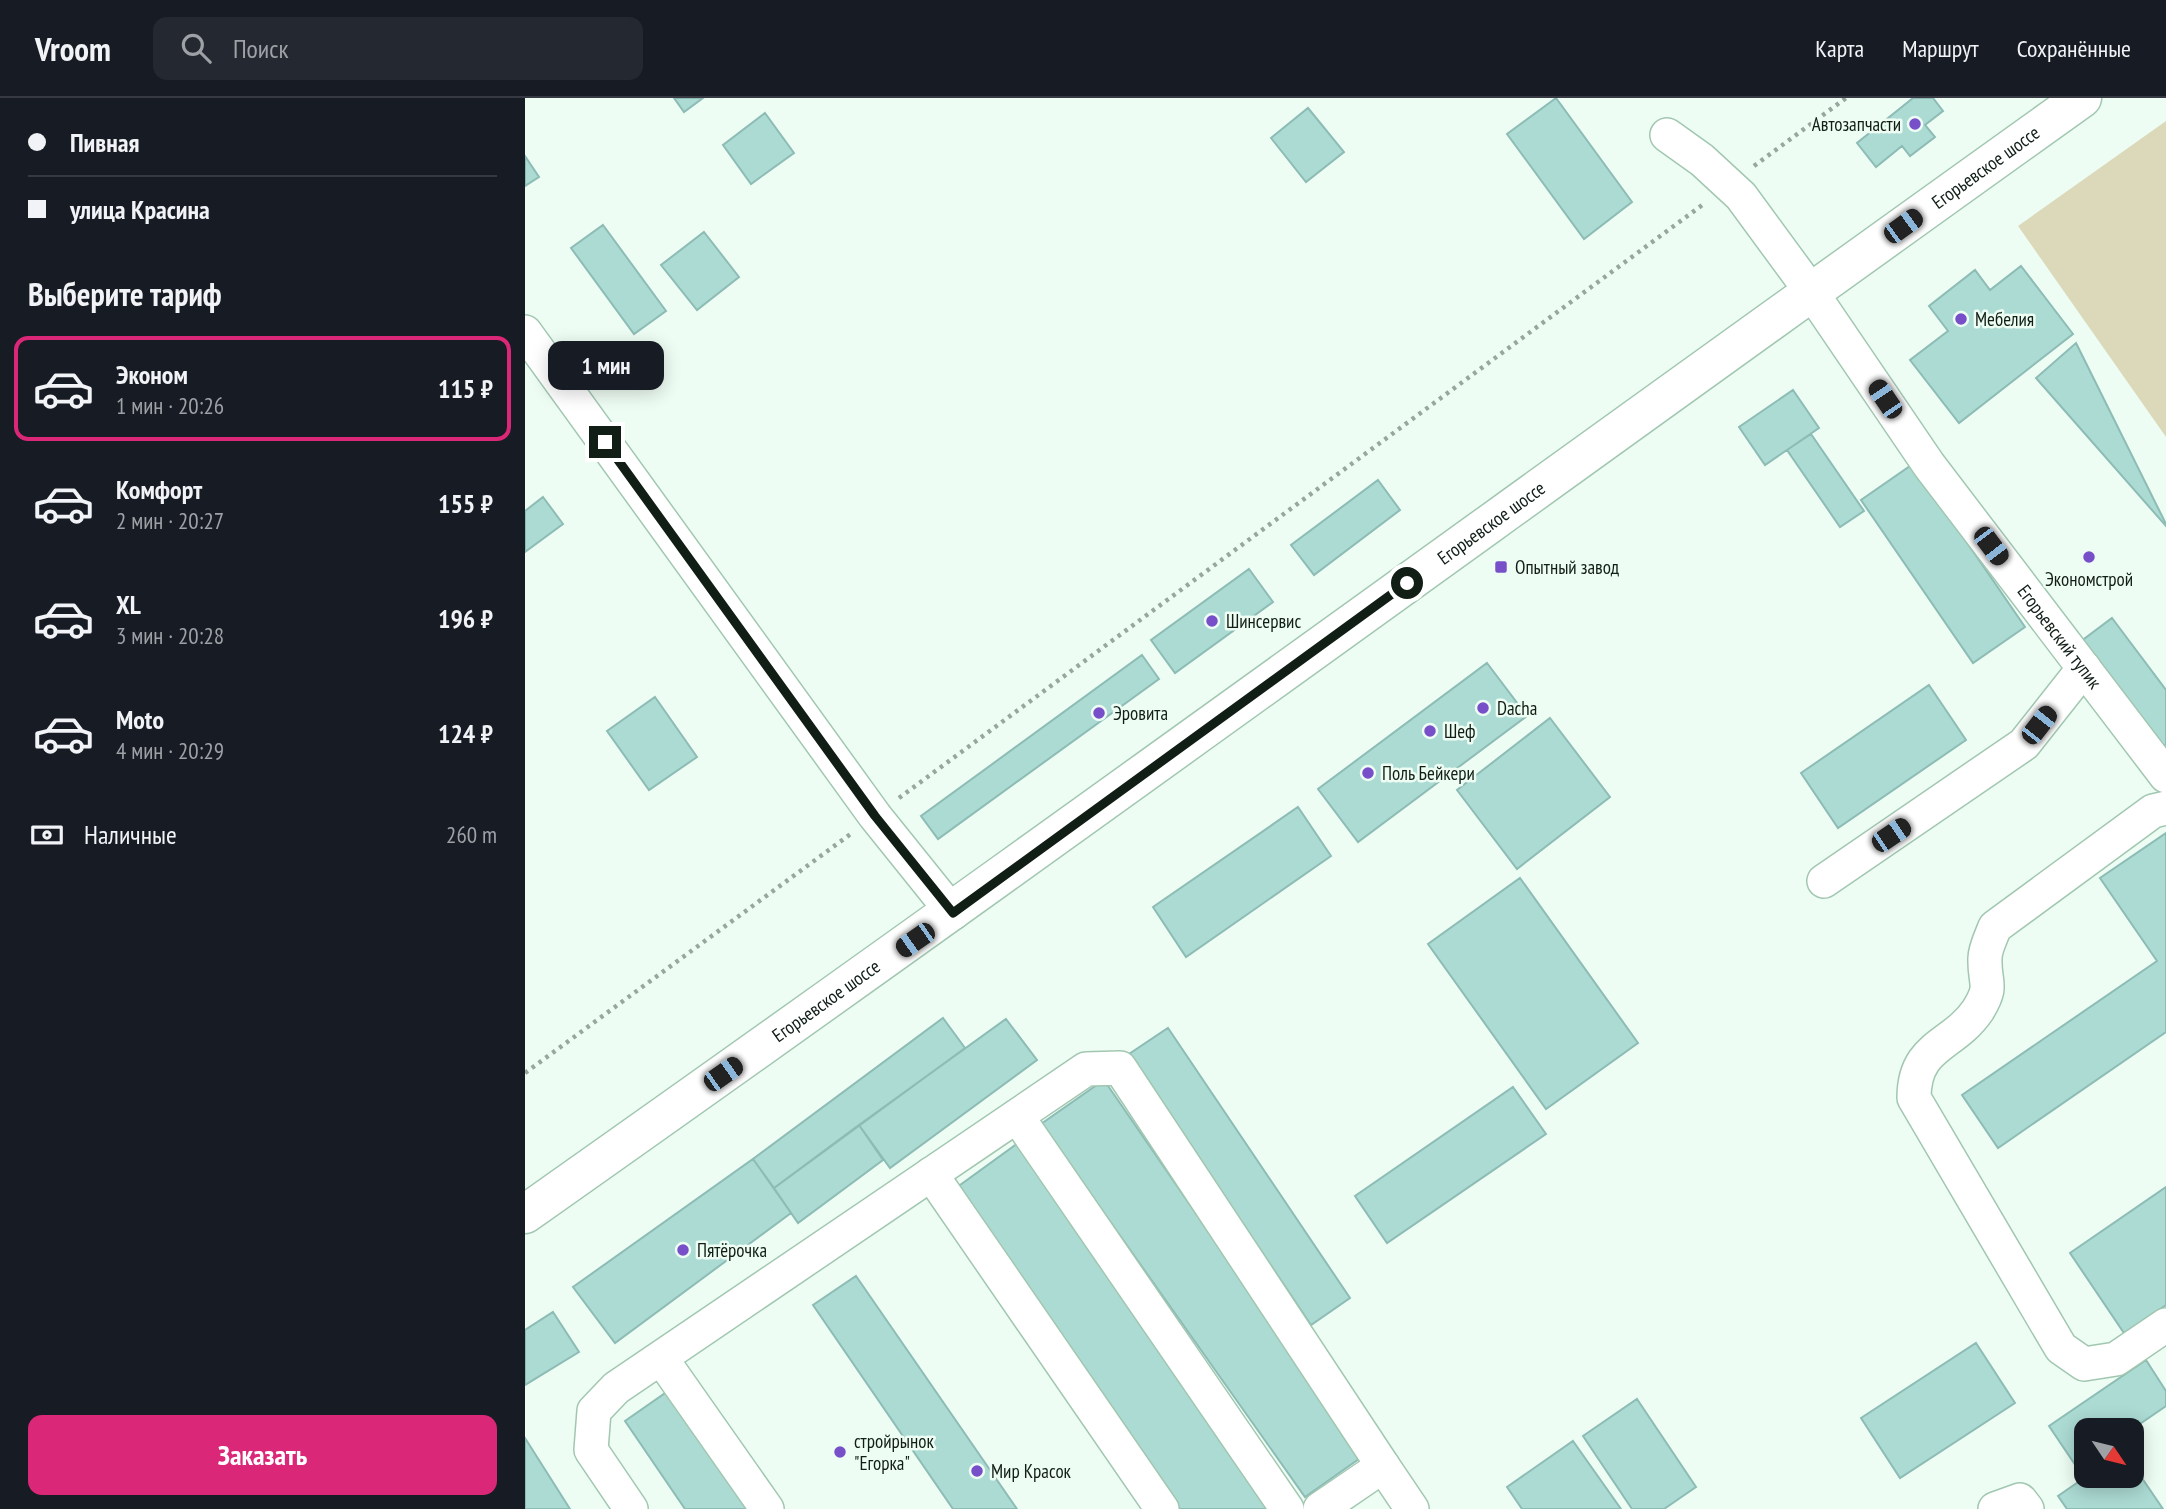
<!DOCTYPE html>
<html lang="ru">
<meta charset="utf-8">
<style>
:root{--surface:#171b24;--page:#242831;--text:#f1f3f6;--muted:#9ea1a6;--line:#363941;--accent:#db2777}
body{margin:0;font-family:"PT Sans Narrow",sans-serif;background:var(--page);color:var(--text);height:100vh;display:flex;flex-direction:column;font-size:26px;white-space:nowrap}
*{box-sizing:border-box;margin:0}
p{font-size:23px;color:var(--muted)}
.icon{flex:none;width:38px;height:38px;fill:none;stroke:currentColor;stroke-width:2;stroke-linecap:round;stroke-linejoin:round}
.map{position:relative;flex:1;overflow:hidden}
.panel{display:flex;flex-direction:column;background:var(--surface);width:525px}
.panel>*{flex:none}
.banner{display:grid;align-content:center;height:154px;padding:0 28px;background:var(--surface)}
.needle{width:46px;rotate:125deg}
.buttons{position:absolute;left:1549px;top:1320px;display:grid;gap:14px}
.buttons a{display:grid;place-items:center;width:70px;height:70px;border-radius:14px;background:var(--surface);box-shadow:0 4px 18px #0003;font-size:35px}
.end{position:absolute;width:32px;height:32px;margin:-16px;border:9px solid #101e16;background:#fff;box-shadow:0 0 0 4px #fff}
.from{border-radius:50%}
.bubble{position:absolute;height:49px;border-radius:14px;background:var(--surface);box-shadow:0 4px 18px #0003;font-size:23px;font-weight:700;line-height:49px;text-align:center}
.car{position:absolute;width:21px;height:42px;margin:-21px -10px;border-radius:9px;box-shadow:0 0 5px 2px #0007;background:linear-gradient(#222 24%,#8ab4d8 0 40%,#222 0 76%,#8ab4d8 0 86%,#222 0)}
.banner b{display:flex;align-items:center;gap:24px;height:66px;font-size:26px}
.banner b+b{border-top:2px solid var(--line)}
.banner i{width:18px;height:18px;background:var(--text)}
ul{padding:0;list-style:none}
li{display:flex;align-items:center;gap:21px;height:105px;margin:0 14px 10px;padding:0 14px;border:4px solid transparent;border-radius:14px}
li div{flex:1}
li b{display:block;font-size:26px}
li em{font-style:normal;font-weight:700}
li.on{border-color:var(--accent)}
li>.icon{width:63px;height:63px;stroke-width:1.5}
h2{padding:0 28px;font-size:32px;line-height:84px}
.pay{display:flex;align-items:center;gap:18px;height:77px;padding:0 28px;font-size:26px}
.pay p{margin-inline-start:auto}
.button{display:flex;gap:14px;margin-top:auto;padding:14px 28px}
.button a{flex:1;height:80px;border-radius:14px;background:var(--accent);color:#fff;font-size:28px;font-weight:700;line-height:80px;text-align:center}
header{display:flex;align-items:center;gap:42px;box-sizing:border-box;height:98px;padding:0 35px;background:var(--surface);border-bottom:2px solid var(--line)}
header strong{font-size:33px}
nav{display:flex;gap:38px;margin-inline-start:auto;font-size:24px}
.search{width:490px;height:63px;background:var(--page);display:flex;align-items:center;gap:18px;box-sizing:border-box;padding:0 24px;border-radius:14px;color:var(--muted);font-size:26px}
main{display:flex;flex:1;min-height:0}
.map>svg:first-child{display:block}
.green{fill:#dbd9ba}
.building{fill:#acdbd4;stroke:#8dbcb5;stroke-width:2}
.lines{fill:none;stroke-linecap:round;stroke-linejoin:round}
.minor-casing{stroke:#a2c7b1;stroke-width:36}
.major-casing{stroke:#a2c7b1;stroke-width:41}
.path{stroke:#98a79e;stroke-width:4.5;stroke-dasharray:3.5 5;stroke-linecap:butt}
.minor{stroke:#fff;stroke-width:33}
.major{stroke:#fff;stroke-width:38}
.route{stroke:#101e16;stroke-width:9}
.poi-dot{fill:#7750c9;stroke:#eefdf4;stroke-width:2.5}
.labels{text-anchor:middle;stroke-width:5;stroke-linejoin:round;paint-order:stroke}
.poi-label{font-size:19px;fill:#101e16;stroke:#eefdf4;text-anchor:start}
.street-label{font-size:19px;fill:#101e16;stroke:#eefdf4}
</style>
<header>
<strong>Vroom</strong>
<div class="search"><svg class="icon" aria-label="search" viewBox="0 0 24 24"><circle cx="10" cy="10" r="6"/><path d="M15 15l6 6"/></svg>Поиск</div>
<nav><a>Карта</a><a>Маршрут</a><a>Сохранённые</a></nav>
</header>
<main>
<section class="panel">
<div class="banner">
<b><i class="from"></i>Пивная</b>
<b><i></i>улица Красина</b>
</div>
<h2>Выберите тариф</h2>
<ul>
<li class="on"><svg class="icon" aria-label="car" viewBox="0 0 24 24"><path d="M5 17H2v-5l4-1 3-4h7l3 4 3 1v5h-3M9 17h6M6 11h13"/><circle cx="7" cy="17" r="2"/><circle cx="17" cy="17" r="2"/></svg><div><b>Эконом</b><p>1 мин · 20:26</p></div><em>115 ₽</em></li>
<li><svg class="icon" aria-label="car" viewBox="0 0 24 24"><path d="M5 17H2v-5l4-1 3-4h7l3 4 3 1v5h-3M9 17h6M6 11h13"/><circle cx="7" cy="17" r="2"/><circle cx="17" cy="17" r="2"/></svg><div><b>Комфорт</b><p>2 мин · 20:27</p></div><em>155 ₽</em></li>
<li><svg class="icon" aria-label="car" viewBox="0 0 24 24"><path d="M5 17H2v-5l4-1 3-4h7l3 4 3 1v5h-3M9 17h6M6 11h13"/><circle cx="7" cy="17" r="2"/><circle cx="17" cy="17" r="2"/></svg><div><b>XL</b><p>3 мин · 20:28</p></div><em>196 ₽</em></li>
<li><svg class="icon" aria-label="car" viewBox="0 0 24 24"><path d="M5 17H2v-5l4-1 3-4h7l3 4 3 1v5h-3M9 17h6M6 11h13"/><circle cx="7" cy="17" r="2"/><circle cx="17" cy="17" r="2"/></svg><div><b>Moto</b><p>4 мин · 20:29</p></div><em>124 ₽</em></li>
</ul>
<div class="pay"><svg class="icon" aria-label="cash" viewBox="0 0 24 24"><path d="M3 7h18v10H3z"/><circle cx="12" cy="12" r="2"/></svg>Наличные<p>260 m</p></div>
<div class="button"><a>Заказать</a></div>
</section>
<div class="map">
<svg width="1641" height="1411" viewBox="0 0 1641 1411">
<rect width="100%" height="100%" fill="#eefdf4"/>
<path class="green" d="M1641,23V339L1493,128Z"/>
<path class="building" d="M149,0H178L159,14Z
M1031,0L1107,104L1059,141L982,36Z
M1388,0H1408L1418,13L1400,27L1410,39L1385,58L1377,48L1351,69L1332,45Z
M783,10L819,54L781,84L746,40Z
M240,15L269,55L226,86L198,47Z
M0,58L14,79L0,88Z
M78,127L141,213L109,236L46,150Z
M179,134L214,179L172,212L136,167Z
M1496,168L1548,236L1434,325L1385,262L1423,233L1404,208L1450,172L1465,192Z
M1551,245L1641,426V428L1511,280Z
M1268,292L1294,330L1240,367L1214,329Z
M1286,336L1339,413L1315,429L1262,352Z
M1388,366L1500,529L1448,565L1336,402Z
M853,382L875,412L789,477L766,447Z
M18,399L38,426L0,454V413Z
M724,471L748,504L650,575L626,542Z
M1587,520L1641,592V646L1632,653L1551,547Z
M617,557L634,581L413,741L396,718Z
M962,565L1002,618L833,744L793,691Z
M1404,587L1441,642L1313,730L1276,675Z
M130,599L172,659L124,692L82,633Z
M1025,620L1085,699L992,771L932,692Z
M773,709L806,758L661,859L628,809Z
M1641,735V934L1473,1050L1437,997L1632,863L1575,780Z
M995,780L1113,945L1021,1011L903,846Z
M418,920L440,950L249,1090L228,1061Z
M481,921L512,962L365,1070L334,1027Z
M643,930L825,1200L786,1227L604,956Z
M579,982L838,1358L780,1399L516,1026Z
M988,989L1021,1036L862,1145L830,1098Z
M334,1027L358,1062L273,1125L249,1090Z
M493,1045L745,1411H655L431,1090Z
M228,1061L266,1115L90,1245L48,1189Z
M1641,1089V1207L1599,1235L1545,1155Z
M331,1178L492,1411H428L288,1207Z
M28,1214L54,1254L0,1287V1232Z
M1451,1245L1490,1305L1375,1380L1336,1320Z
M1621,1262L1641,1293V1308L1606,1332H1561V1377H1606V1364L1638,1411H1542L1533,1398L1559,1380L1524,1328Z
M146,1291L228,1411H160L100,1323Z
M1112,1301L1171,1389L1139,1411H1107L1058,1338Z
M0,1340L45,1411H0Z
M1048,1343L1096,1411H997L982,1389Z"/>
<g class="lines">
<defs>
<g id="minor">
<path id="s1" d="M1142,37L1177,62L1216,98L1285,192L1404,367L1641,678"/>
<path d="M0,234L350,718L428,815"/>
<path d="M1641,710L1628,713L1470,829C1466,839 1460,851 1460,860C1459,887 1469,886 1453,912C1428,949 1389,946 1389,1000L1536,1250L1559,1266L1591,1261L1641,1227"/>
<path d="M1299,783L1499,646L1559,570"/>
<path d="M492,1018L762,1411"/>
<path d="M406,1076L637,1411"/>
<path d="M136,1260L242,1411"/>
<path d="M858,1368L887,1411"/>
<path d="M106,1411L66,1352L69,1313L91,1290L561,971L595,970L858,1368L795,1411"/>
<path d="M1470,1411L1495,1402L1502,1411"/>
</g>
<g id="major">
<path id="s2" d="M0,1116C522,748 1038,371 1557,0"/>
</g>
</defs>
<use href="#minor" class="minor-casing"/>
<use href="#major" class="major-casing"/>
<path class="path" d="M1229,68L1321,0
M374,700L1180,105
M0,975L327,735"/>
<use href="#minor" class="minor"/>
<use href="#major" class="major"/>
</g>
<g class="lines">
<path class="route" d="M80,344L350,718L428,815L882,485"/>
</g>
<g class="poi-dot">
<circle cx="1390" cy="26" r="7"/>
<circle cx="1436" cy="221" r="7"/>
<circle cx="1564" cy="459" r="7"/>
<rect x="969" y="462" width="14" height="14" rx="3.5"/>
<circle cx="687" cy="523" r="7"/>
<circle cx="958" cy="610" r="7"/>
<circle cx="574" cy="615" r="7"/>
<circle cx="905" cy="633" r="7"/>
<circle cx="843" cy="675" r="7"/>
<circle cx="158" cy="1152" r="7"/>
<circle cx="315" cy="1354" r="7"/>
<circle cx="452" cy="1373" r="7"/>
</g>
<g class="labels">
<g class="poi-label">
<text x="1376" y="33" text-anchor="end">Автозапчасти</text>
<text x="1450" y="228">Мебелия</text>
<text x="990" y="476">Опытный завод</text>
<text x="1564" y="488" text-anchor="middle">Экономстрой</text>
<text x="701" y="530">Шинсервис</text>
<text x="972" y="617">Dacha</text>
<text x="588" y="622">Эровита</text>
<text x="919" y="640">Шеф</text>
<text x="857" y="682">Поль Бейкери</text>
<text x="172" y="1159">Пятёрочка</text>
<text x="329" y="1350">стройрынок<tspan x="329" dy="22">"Егорка"</tspan></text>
<text x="466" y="1380">Мир Красок</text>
</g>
<g class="street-label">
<text dy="7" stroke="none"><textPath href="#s2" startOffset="1797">Егорьевское шоссе</textPath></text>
<text dy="7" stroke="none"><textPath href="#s2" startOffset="1188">Егорьевское шоссе</textPath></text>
<text dy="7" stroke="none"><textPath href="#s1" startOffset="640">Егорьевский тупик</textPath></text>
<text dy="7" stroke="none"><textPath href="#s2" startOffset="369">Егорьевское шоссе</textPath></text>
</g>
</g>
</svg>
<div class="buttons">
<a><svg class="needle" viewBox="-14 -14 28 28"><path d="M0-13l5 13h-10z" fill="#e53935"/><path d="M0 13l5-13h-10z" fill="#9ea1a6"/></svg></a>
</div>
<i class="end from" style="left:882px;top:485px"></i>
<i class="end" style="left:80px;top:344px"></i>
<div class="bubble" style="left:23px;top:243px;width:116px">1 мин</div>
<i class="car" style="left:1378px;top:128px;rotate:54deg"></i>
<i class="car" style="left:1360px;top:301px;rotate:326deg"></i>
<i class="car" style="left:1466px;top:448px;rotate:143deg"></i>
<i class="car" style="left:1514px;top:627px;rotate:38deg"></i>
<i class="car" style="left:1366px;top:737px;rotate:56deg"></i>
<i class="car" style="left:390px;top:842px;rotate:235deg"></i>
<i class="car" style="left:198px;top:976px;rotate:55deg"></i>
</div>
</main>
